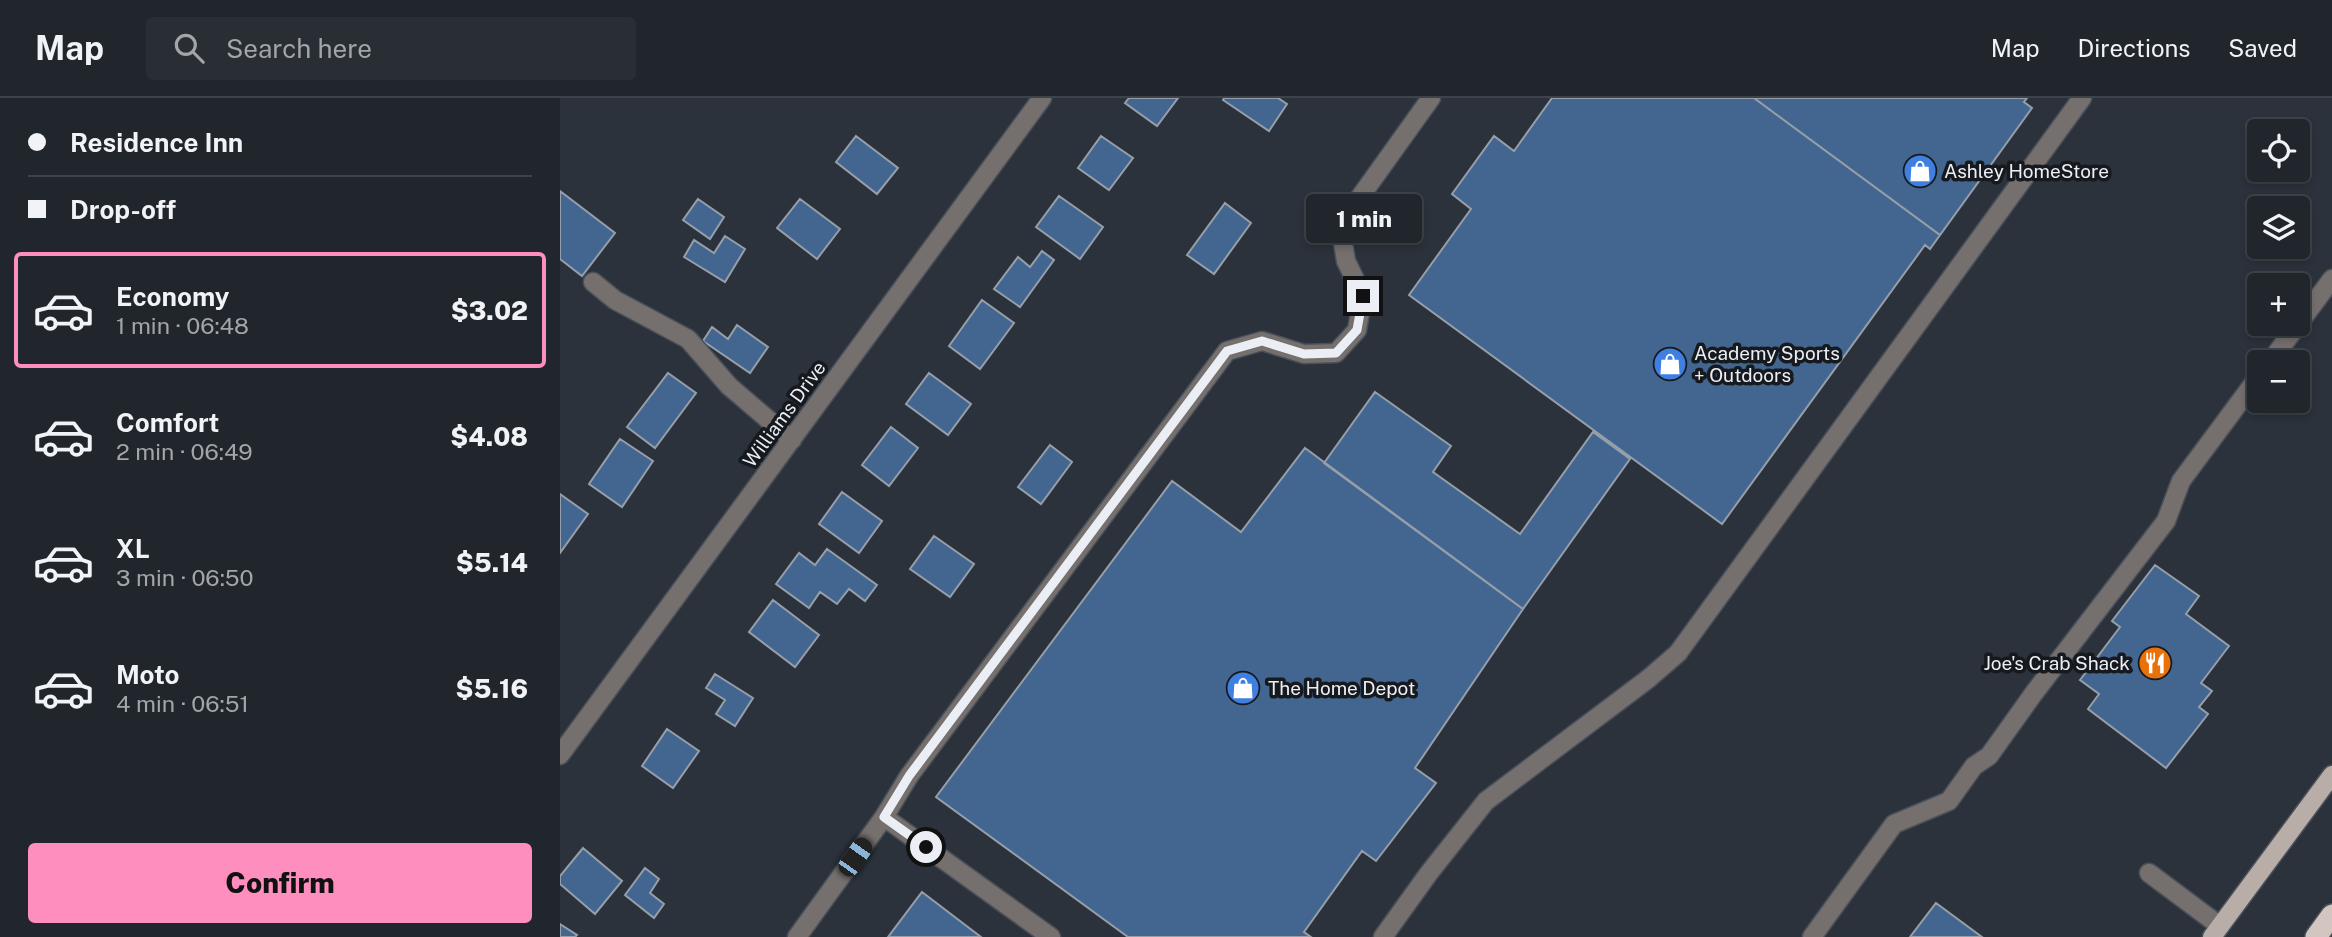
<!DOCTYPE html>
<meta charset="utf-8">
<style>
:root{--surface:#20262c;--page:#282e34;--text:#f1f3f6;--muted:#a2a5a9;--line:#3d4348;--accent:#fe8ebd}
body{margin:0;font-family:"Public Sans",sans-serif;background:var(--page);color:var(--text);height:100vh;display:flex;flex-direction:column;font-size:26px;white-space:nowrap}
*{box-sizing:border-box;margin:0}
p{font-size:23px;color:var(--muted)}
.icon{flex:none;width:38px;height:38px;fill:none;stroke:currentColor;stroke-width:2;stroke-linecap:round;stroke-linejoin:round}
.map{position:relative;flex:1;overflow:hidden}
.drawer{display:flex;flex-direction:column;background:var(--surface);width:560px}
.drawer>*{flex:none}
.banner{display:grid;align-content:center;height:154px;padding:0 28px;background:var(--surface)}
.tools{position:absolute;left:1687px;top:21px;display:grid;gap:14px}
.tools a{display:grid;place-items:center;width:63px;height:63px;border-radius:7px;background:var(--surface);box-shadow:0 4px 10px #0003,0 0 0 2px var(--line);font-size:35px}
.end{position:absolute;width:32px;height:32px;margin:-16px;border:9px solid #ebeff5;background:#111;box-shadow:0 0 0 4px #111}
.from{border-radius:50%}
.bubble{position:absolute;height:49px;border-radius:7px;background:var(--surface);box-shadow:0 4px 10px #0003,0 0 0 2px var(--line);font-size:23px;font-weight:800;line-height:49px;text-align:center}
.car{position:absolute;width:21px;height:42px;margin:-21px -10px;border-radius:9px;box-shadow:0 0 5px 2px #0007;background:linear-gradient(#222 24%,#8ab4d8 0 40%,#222 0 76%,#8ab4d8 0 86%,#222 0)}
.banner b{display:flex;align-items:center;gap:24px;height:66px;font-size:26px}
.banner b+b{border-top:2px solid var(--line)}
.banner i{width:18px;height:18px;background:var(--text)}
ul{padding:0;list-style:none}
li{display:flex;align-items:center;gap:21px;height:116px;margin:0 14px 10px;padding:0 14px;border:4px solid transparent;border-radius:7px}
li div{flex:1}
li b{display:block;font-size:26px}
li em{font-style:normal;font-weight:800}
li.current{border-color:var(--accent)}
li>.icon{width:63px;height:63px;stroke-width:1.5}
.cta{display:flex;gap:14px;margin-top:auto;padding:14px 28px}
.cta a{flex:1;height:80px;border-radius:7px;background:var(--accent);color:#111;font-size:28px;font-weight:800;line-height:80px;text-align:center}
header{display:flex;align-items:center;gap:42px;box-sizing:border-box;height:98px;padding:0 35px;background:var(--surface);border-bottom:2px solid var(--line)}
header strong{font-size:33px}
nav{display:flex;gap:38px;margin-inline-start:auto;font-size:24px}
.search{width:490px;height:63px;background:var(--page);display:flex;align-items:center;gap:18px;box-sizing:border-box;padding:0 24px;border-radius:7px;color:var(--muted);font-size:26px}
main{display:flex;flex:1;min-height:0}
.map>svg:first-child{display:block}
.building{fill:#436691;stroke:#969ea9;stroke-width:2}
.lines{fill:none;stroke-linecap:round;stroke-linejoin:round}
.minor-casing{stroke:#4a5059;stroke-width:21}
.major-casing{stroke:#4a5059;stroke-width:21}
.highway-casing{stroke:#4a5059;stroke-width:24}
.minor{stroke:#756f6d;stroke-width:18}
.major{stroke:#b9ada8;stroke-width:18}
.highway{stroke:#d3c5bf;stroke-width:21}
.route{stroke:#ebeff5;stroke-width:9}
.labels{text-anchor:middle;stroke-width:7;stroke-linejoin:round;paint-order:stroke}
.poi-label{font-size:19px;fill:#ebeff5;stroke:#16191d;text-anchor:start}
.street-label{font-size:19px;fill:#ebeff5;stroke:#16191d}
</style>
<header>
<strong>Map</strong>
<div class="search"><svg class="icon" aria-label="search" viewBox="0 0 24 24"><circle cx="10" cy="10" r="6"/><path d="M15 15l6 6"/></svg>Search here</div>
<nav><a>Map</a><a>Directions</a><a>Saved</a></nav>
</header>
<main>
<section class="drawer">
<div class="banner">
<b><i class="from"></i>Residence Inn</b>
<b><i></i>Drop-off</b>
</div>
<ul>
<li class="current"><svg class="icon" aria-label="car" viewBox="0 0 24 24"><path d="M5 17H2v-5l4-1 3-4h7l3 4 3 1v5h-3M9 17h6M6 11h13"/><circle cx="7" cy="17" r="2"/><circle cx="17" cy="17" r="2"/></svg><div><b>Economy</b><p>1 min · 06:48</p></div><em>$3.02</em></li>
<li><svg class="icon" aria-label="car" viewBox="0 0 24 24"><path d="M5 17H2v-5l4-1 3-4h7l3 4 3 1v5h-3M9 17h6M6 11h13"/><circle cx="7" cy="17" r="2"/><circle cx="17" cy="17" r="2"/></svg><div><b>Comfort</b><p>2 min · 06:49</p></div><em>$4.08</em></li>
<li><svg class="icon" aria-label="car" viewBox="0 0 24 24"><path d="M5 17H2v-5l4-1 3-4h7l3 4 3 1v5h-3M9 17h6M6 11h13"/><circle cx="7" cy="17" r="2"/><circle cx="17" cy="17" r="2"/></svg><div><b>XL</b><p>3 min · 06:50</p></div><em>$5.14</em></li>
<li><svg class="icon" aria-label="car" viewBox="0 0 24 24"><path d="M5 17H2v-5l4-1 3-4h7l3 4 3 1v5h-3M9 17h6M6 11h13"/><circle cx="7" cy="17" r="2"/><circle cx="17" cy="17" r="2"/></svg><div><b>Moto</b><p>4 min · 06:51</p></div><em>$5.16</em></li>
</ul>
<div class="cta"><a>Confirm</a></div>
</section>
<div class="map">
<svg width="1772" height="839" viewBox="0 0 1772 839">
<rect width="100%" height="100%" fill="#2b323b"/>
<path class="building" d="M569,0H618L597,28L565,5Z
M664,0H718L727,6L709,33L663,2Z
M992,0H1194L1380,137L1370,151L1365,147L1162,426L849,197L911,111L892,96L934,38L954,53Z
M1194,0H1467L1464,4L1472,10L1380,137Z
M296,38L338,70L317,96L276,64Z
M541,38L573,60L549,92L518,70Z
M0,93L55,135L22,178L0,161Z
M499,98L543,129L520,161L476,129Z
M138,101L164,119L150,141L123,122Z
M240,101L280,131L257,161L217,130Z
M665,105L691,125L654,176L627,157Z
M165,138L185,151L165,184L124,159L134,142L154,155Z
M482,153L494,162L460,209L434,191L458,159L470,169Z
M422,202L454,225L420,271L389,248Z
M177,227L208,249L190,275L143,243L152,229L168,241Z
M108,275L136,295L95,350L67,329Z
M369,275L411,306L388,337L346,306Z
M815,294L891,348L873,374L960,436L1033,334L1070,361L963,511L764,365Z
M331,329L358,350L329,388L302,367Z
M60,341L93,363L62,409L29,386Z
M490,347L512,364L481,406L458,389Z
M745,350L963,511L855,670L876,685L816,763L802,753L744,834L751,839H568L376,699L612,383L681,434Z
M282,394L322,423L299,455L259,426Z
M0,396L28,416L0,455Z
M374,438L414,466L390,499L350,471Z
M267,451L317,487L305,503L289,491L277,506L260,494L249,510L216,486L239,455L255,467Z
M1595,467L1639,498L1626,516L1669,548L1641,585L1652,593L1639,609L1648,616L1606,670L1528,611L1539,596L1520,582L1560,529L1552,523Z
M213,502L259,537L235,569L189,534Z
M155,576L193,600L175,628L156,616L165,602L146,590Z
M107,631L139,653L113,690L82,668Z
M23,750L62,783L35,816L0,786V778Z
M85,770L99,781L90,795L104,806L94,820L65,797Z
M362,794L421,839H328Z
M1376,805L1422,839H1350Z
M0,826L17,837L15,839H0Z"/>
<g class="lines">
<defs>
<path id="minor" d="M33,184L55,202L128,241L169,288L232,342
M1710,264L1772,181
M0,657L482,0
M324,719L491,839
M1589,775L1660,828
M237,839L324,719L349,678L667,253L702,243L744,256L776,255L797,232L803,198L786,163L780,127L871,0
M823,839L869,775L926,703L1088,581L1118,555L1522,0
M1252,839L1334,726L1389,703L1414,668L1429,658L1474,595L1606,423L1621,383L1699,278"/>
<path id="major" d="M1652,839L1772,677"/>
<path id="highway" d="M1756,839L1772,817"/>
</defs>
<use href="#minor" class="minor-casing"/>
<use href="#major" class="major-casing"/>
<use href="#highway" class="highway-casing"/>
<use href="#minor" class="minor"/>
<use href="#major" class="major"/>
<use href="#highway" class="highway"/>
</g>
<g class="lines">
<path class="route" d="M366,749L324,719L349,678L667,253L702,243L744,256L776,255L797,232L803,198"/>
</g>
<defs>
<symbol id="shop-disc" viewBox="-11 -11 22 22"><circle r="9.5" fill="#3f7fe0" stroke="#16191d"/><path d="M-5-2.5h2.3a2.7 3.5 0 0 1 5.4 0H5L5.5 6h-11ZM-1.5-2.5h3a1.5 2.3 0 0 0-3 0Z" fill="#fff"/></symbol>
<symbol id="restaurant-disc" viewBox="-11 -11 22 22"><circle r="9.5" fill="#e8710a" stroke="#16191d"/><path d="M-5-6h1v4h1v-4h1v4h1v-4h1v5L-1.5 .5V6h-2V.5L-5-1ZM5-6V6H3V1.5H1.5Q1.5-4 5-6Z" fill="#fff"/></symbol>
</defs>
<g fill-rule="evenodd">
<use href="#shop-disc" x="1341" y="54" width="38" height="38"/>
<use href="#shop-disc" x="1091" y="247" width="38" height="38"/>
<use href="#restaurant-disc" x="1576" y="546" width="38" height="38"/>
<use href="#shop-disc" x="664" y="571" width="38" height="38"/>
</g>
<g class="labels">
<g class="poi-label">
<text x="1384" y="80">Ashley HomeStore</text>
<text x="1134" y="262">Academy Sports<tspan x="1134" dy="22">+ Outdoors</tspan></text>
<text x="1570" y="572" text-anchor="end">Joe's Crab Shack</text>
<text x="708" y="597">The Home Depot</text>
</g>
<g class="street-label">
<text transform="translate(224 316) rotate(-54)" y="7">Williams Drive</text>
</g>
</g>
</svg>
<div class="tools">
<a><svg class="icon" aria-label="locate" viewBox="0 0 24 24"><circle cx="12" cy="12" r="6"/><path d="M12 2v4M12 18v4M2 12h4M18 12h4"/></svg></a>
<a><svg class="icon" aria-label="layers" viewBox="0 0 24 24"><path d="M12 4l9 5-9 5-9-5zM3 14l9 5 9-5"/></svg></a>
<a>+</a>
<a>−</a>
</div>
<i class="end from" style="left:366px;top:749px"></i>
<i class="end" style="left:803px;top:198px"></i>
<div class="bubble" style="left:746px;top:96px;width:116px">1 min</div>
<i class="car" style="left:295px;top:759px;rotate:35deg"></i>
</div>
</main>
